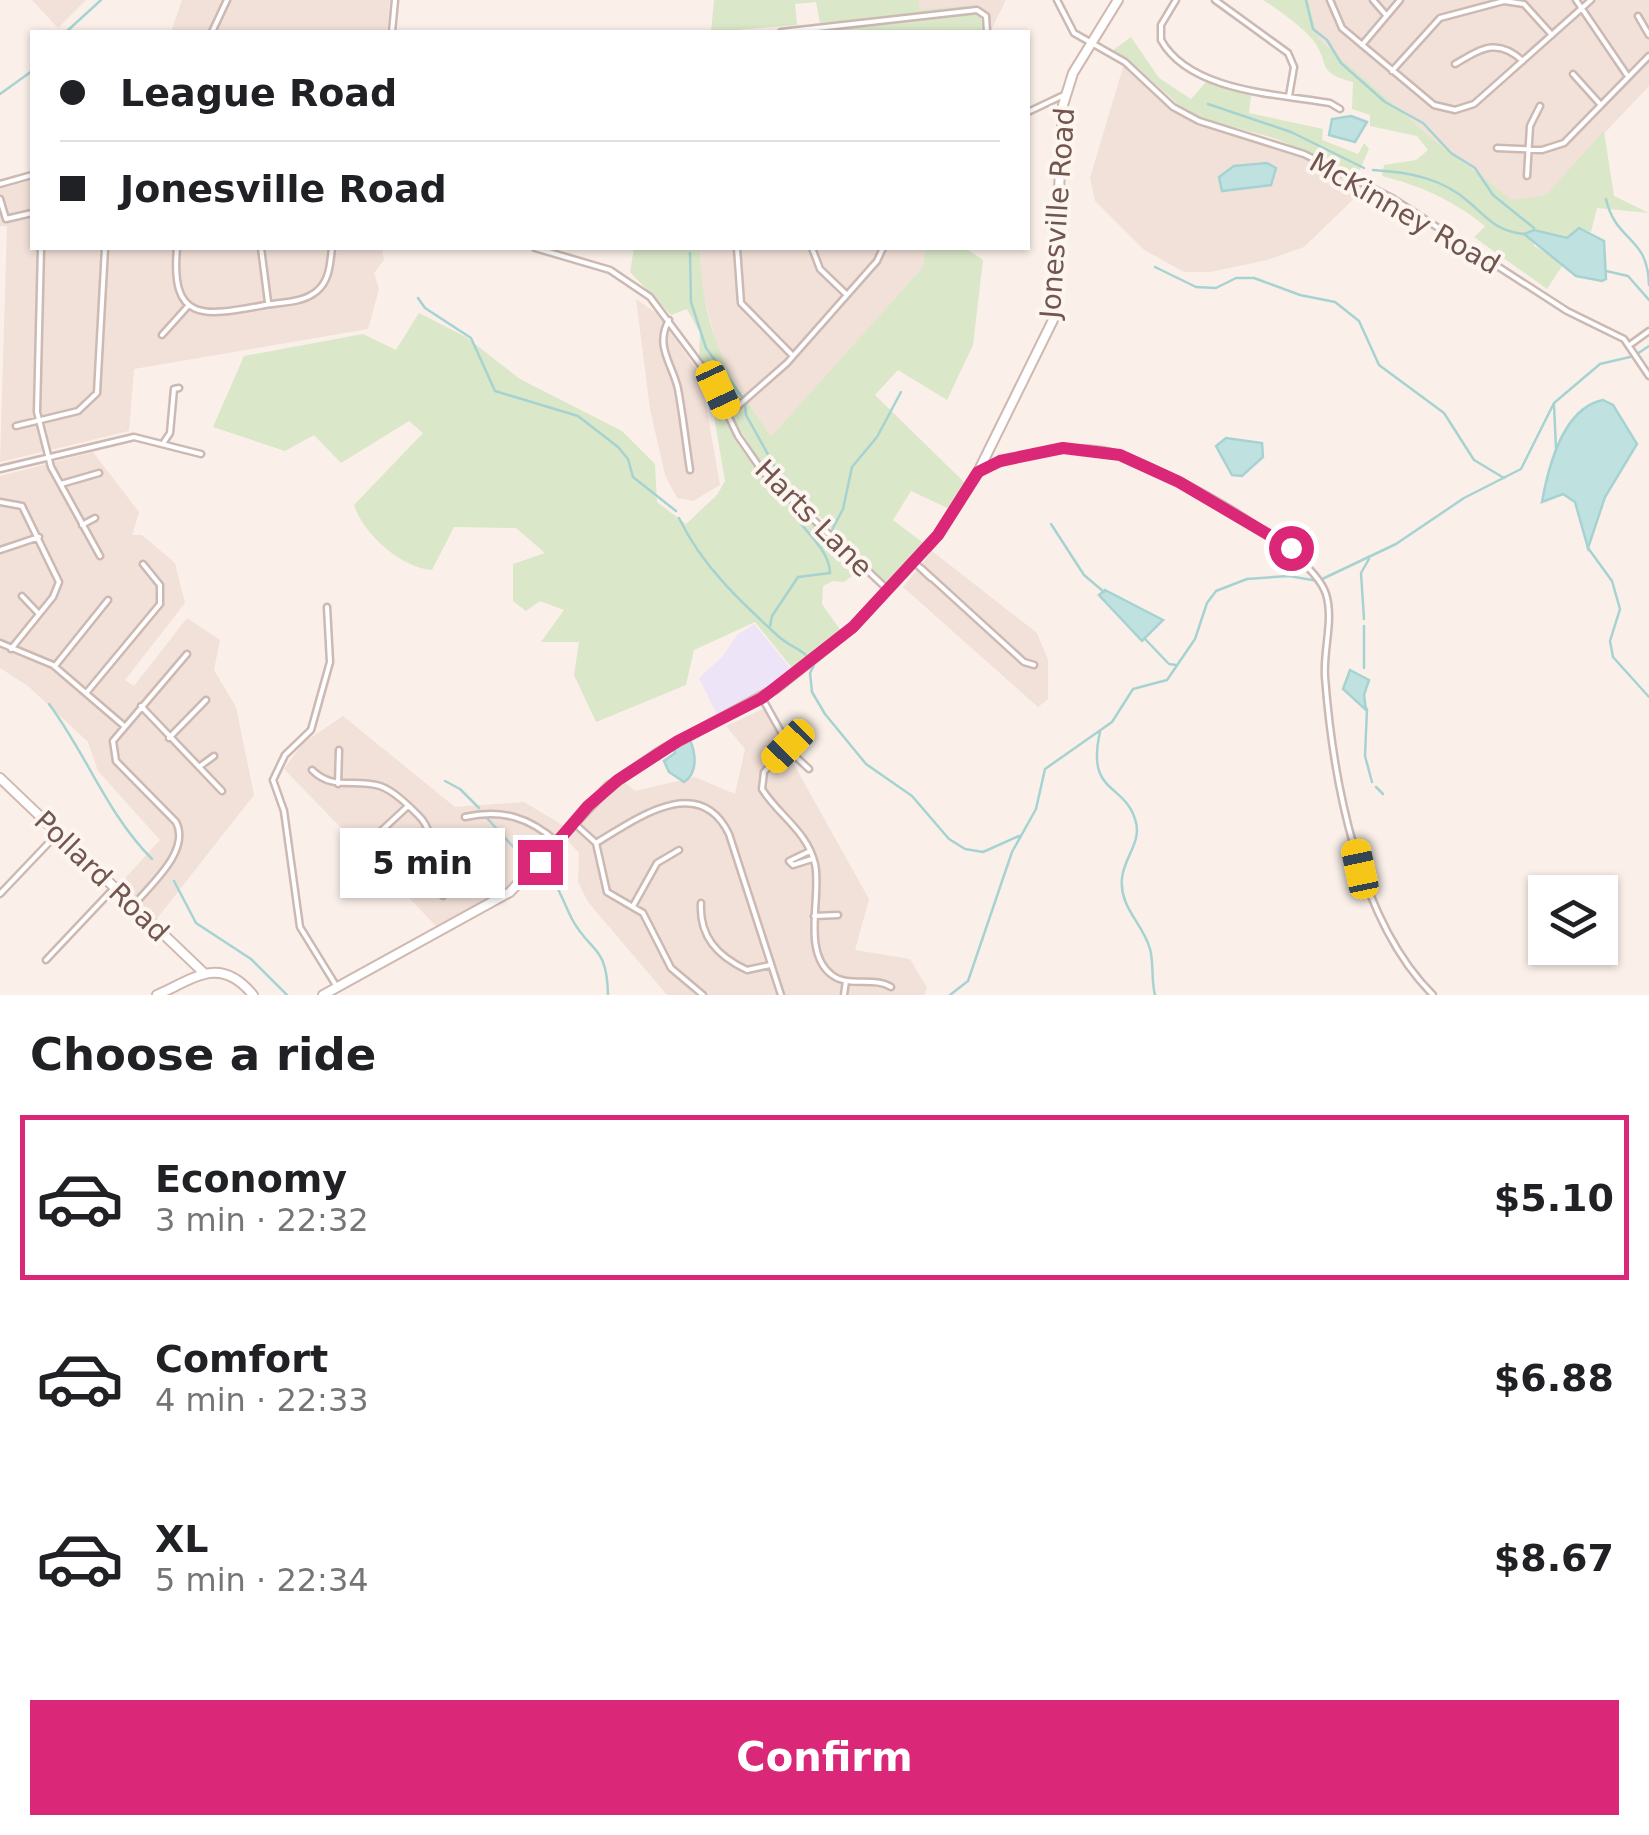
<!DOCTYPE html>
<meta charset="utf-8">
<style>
:root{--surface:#fff;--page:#f2f2f2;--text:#202124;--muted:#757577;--line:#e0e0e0;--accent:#db2777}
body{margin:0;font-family:"DejaVu Sans",sans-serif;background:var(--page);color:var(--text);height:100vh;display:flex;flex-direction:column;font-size:38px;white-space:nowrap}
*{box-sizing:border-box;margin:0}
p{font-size:32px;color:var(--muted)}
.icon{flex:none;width:55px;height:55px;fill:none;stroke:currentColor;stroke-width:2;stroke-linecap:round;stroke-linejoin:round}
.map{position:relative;height:995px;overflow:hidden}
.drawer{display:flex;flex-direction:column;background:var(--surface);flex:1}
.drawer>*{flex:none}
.top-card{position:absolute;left:30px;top:30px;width:1000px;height:220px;border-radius:0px;box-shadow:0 2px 8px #0004;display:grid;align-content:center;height:220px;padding:0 30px;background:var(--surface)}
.buttons{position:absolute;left:1528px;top:875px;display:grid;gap:20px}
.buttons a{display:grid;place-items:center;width:90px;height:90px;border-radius:0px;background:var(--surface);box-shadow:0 2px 8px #0004;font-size:50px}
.end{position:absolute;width:45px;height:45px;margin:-22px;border:12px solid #db2777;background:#fff;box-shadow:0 0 0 5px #fff}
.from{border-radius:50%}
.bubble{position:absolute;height:70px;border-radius:0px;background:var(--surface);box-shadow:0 2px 8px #0004;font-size:32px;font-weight:700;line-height:70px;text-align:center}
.car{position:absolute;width:30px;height:60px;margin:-30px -15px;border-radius:12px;box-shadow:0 0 8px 2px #0007;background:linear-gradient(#f5c518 24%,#345 0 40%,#f5c518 0 76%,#345 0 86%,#f5c518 0)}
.top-card b{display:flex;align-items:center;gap:35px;height:95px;font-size:38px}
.top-card b+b{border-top:2px solid var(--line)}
.top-card i{width:25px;height:25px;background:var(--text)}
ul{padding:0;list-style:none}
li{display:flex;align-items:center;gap:30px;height:165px;margin:0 20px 15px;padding:0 10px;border:5px solid transparent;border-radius:0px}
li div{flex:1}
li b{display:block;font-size:38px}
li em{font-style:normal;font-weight:700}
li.selected{border-color:var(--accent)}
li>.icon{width:90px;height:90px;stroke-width:1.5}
h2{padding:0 30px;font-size:45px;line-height:120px}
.cta{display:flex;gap:20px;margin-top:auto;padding:20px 30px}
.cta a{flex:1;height:115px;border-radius:0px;background:var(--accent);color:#fff;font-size:40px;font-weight:700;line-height:115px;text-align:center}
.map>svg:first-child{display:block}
.residential{fill:#f1e1d8}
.education{fill:#ede5f7}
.green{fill:#dae7c8}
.water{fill:#bfe2e1;stroke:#a6d3d2;stroke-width:2.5}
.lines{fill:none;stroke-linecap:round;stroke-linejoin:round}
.stream{stroke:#a6d3d2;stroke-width:2.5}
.street-casing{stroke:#cdb9b3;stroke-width:9}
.secondary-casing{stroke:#d0b8b0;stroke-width:12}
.street{stroke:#fff;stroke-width:4}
.secondary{stroke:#fff;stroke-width:8}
.route{stroke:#db2777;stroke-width:12}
.labels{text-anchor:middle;stroke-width:8;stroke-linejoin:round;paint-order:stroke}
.street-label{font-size:28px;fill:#72554f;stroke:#fdf5ef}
</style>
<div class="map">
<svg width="1649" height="995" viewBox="0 0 1649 995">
<rect width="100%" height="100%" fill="#faf0e9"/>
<path class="residential" d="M32,0H86L58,28Z
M182,0H390L387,32H171Z
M919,0H1006L990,32L983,8L918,14Z
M1308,0H1649V86L1546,195L1513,201L1434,140L1319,39Z
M1124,64L1164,104L1187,119L1301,155L1365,188L1304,247L1267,260L1210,272H1184L1144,250L1095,201L1090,178Z
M32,180V248H382L384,260L374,273L379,289L368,329L134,369L129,431L0,462L7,226H0V189Z
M700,248H925L923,267L771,438L720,359L701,284Z
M636,299L658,314L701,376L720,485L693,501L677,498L665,475L650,409Z
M93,452L139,512L132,535H142L175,563L185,603L125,680L134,686L187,618L220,640L214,670L236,707L254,795L155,921L119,885L160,840L98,771L88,742L28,686L0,668V476Z
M932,551L1037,633L1048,660V699L1038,707L903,587Z
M763,709L869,899L855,950L910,959L927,988L924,995H667L588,902L578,882L579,853L568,841L584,815L622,780L635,791L695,777L735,794L745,749L726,726Z
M343,716L455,807L524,802L564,826L513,885L438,928L284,769L303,743Z"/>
<path class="education" d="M754,624L792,670L765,692L718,717L699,678L722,657L737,635Z"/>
<path class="green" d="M714,0H919V10L976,5L977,9L820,23L816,2L795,4L797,25L711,32Z
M1263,0H1308L1319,39L1434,140L1512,200L1546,195L1604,131L1614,196L1649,213L1597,208L1591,232L1579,228L1567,238L1534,230V246L1564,263L1547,289L1474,237L1485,226C1453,200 1421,186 1382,176L1384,165L1416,160L1428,150L1417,136L1370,126V115L1352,109L1353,82C1315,72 1331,64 1313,40C1301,26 1279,10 1263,0Z
M981,13L982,32H805Z
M1131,37L1159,78L1191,99L1206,82L1251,95L1249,113L1323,129L1322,140L1358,154L1364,143L1369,149L1358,174L1274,138L1190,115L1130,61L1112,51Z
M634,248H700C701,303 714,351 744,397L730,410L699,357L700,333L687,309L671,315L630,272Z
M925,248H965L983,260L973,345L947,400L898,370L875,395L967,485L952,510L911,491L893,520L926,545L888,585L815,512L767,474L732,416L747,401L771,437L923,267Z
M419,313L466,337L520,379L622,431L655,464L657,502L686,524L717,495L725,481L709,387L739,446L771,489L817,524L860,570L844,582L833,581L823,586L822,604L841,631L793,669L755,622L694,650L686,685L596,722L574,675L579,642H541L564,610L540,601L526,611L513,601V564L545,553L516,528L454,527L432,570C402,568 364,535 354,505L423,433L409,421L341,463L314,435L285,451L213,427L244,356L363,334L396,350Z"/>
<path class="water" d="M1351,116L1367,122L1355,142L1329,135L1332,119Z
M1267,163L1276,168L1271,185L1222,191L1219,177L1234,166Z
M1579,228L1604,241L1606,279L1602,281L1576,276L1524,234L1534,230L1567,238Z
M1603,400L1613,405L1637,444L1605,497L1588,548L1575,502L1563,494L1542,502C1548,468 1563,408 1603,400Z
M1226,438L1262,443L1263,457L1242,476L1232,475L1216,446Z
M1105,590L1163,620L1142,641L1099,595Z
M1350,670L1369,680L1364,695L1366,710L1343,689Z
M690,740C696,754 698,773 684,782L669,772L664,761L675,753L674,748Z"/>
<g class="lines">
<path class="stream" d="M1306,0L1313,29L1327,40L1341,63L1385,102L1423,123L1451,153L1475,168L1493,195L1534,228
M66,32L101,0
M0,94L32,71
M1208,104L1291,132L1364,168
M1373,170C1408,172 1443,178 1470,203C1487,218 1498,232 1524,234
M1606,199C1616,243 1648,235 1649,285
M690,253L691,302L706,348L743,398
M1155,267L1196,287L1216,288L1236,278H1254L1300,295L1335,302L1359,321L1379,365L1444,413L1474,460L1504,478
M1606,271L1628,276L1649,300
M418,298L425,308L471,338L495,391L578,416L618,447L628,459L633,477L676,511
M745,404L746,415L789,492
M1554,405L1556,449
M679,518C702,566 740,601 778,636C791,648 805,649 814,665L810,673L812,692L825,714L866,764L912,796L949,839L965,849L983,852L1019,836
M1051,524L1084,575L1104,592
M832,530L843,509L852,467L877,437L901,392
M1588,548L1612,581L1620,609L1610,641L1613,657L1649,697
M1364,619L1361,573L1369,559
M770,626L772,616L798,577L830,573C829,543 793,527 789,499
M1145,639L1169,664L1176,665
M1364,668V626
M49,704C87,755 107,814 152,859
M1367,709L1365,756L1372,782
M1100,732C1086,794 1123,782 1135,819C1143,841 1124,857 1122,878C1119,908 1143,923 1150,949C1154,963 1151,980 1155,995
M445,781L460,789L479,808
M1376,787L1383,794
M486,817L517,851L537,861
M543,864C559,886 561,897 572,919C590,953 607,944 608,995
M174,881L196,923L251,959L287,995
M950,995L968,981L1012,852L1036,809L1045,769L1112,722L1133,689L1167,680L1195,639L1207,603L1216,591L1247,579L1289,576L1318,581L1396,544L1464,498L1521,469L1554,403L1600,364L1634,356L1649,346"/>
<defs>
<path id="street" d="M1057,0L1074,33L1125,62L1173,107L1199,121L1304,154L1392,198L1567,311L1624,339L1649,376
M1176,0L1161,25V40C1190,92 1278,94 1330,103L1340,109
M1215,0L1288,53L1294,67L1289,96
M1330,0L1342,28L1434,105L1455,110L1474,104L1591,0
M1373,0L1386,15
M1576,0L1627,75
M1638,16L1649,35
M212,32L227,0
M392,32L395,0
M781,32L977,10L986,16L987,32
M1362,45L1400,0
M1455,64C1481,49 1497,37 1523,61
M1392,71L1440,18L1504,1L1524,4L1552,35
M1573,74L1600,104
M1028,112L1066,94
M1497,148L1542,150L1564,143L1649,56
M1527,176L1530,126L1540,106
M0,184L32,175
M0,199L6,219L32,213
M41,248L37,412L51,467L100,556
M177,248C170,324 205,316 265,305C282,302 303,303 317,291C330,280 330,263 332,248
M261,248L268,302
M535,248L610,270L650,297L709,376L738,436L763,472L886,588
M737,248L741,303L793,356
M812,248L820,269L846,294
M669,320C654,346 673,365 678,389C683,416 686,444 690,470
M162,335L188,306
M1631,344L1649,331
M729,414L787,363L877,261L883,248
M16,426L78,411L97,393L105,248
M164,442L170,433L174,389L179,388
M0,469L134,437L201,454
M983,470C1021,453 1059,444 1101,450C1151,458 1310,545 1326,594C1334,620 1323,650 1325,677C1333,780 1358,920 1433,995
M61,484L99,473
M0,502L22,506L59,582L53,597L11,649
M82,525L95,518
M0,550L39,537
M914,562L931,578
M921,568L1024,662L1034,665
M22,596L39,614
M327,607L330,662L311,730L285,755L273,780L284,811L300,927L337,987
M0,643L53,665L123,725
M55,666L108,600
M87,692L160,604V585L143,564
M762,698L794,755L809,769
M141,706L222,791
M169,738L206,700
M788,746L764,772L762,789C779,816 807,831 815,864C822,895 801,952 832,975C849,988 874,976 891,987
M199,767L214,756
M312,770C333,791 354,778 380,786C394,791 408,805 418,815C443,839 421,872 443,896
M338,784L339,750
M465,817C502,809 529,817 557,842
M574,823L596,843L607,892L643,913L671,968L703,995
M380,832L408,806
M596,843C636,819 699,772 729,834L781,995
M434,851L470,856L502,898
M810,851L789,861L793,865L812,859
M0,894L58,833
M701,903C699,936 717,956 747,970L770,965
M133,906C150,885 191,851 176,822L116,761L113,741L187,654
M633,906L657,863L679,850
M814,916L838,915
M46,960L114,888
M844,995L846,981"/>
<path id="secondary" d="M0,778L205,974
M157,995C195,978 220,955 253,995
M323,995L510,892L608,787L661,751L775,689L853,627L938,535L978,472L1053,320L1063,105L1073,73L1118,0"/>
</defs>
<use href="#street" class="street-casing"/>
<use href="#secondary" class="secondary-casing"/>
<use href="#street" class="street"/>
<use href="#secondary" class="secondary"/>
</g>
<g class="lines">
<path class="route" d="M540,862L588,806L618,780L678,741L762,698L853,627L938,535L978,472L1000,461L1063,448L1120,455L1179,482L1291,548"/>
</g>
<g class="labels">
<g class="street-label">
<text transform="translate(1057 213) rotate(-86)" y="10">Jonesville Road</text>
<text transform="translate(1405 213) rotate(30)" y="10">McKinney Road</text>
<text transform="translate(814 518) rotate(45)" y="10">Harts Lane</text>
<text transform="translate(102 876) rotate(44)" y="10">Pollard Road</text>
</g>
</g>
</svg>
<div class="buttons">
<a><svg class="icon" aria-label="layers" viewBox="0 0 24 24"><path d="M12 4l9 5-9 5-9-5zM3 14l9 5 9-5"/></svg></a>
</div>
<i class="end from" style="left:1291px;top:548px"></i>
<i class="end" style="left:540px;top:862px"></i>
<div class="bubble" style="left:340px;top:828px;width:165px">5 min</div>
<i class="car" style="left:718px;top:390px;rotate:155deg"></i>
<i class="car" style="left:788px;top:746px;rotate:224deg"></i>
<i class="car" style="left:1360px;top:869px;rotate:348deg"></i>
<div class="top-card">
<b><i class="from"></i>League Road</b>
<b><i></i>Jonesville Road</b>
</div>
</div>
<section class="drawer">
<h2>Choose a ride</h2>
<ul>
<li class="selected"><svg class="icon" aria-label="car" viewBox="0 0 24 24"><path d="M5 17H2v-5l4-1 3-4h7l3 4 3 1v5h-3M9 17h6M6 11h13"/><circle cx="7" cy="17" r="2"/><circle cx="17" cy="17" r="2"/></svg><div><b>Economy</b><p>3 min · 22:32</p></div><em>$5.10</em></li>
<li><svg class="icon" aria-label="car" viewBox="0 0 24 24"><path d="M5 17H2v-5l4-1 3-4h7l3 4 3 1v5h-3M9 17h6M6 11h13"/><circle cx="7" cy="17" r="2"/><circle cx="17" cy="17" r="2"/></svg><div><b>Comfort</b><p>4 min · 22:33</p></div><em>$6.88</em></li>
<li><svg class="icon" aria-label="car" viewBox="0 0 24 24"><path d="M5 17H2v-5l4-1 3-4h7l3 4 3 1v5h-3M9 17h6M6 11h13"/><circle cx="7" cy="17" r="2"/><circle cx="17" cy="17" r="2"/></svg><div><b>XL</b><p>5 min · 22:34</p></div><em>$8.67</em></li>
</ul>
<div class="cta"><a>Confirm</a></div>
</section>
